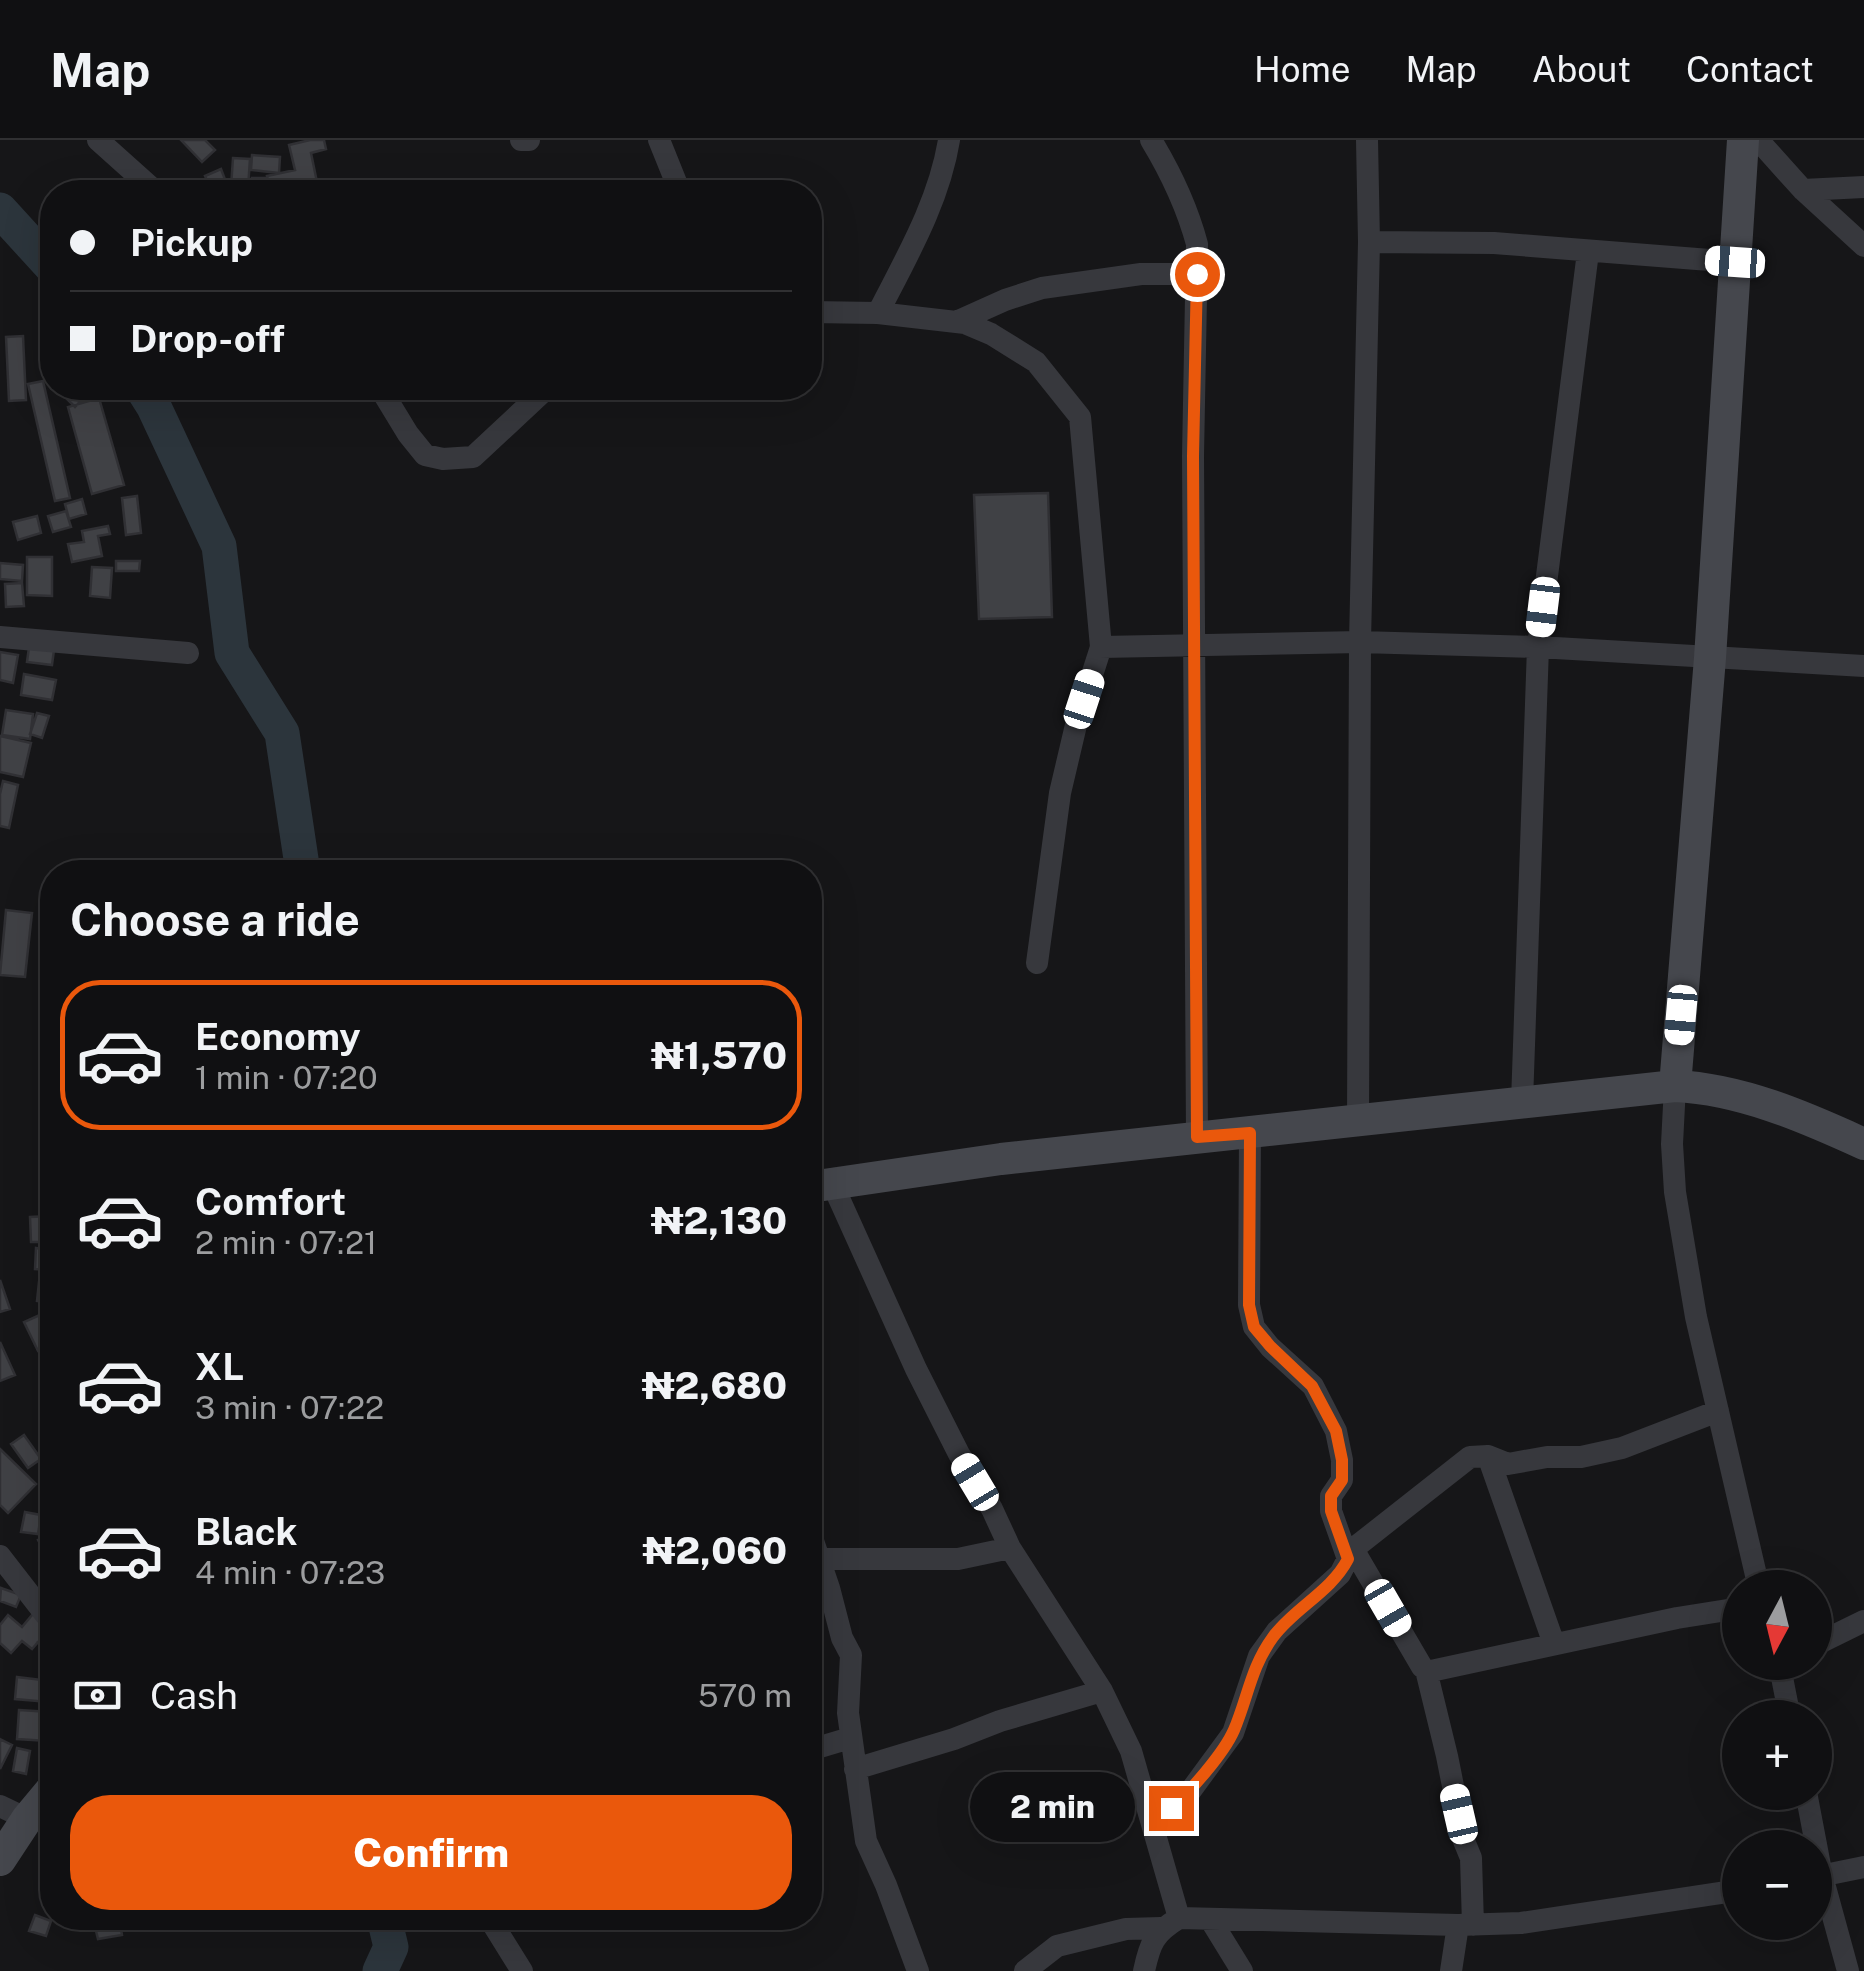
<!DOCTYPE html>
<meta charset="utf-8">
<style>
:root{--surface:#101012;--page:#19191b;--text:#f1f3f6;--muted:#9c9d9f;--line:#303032;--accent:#ea580c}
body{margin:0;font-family:"Public Sans",sans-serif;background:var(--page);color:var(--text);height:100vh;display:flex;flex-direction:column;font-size:38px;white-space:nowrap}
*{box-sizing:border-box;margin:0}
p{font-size:32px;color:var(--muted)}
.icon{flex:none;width:55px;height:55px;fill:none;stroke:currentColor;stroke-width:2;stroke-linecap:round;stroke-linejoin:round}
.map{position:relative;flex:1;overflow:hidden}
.drawer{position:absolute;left:40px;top:720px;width:782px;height:1070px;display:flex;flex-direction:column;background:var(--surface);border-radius:40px;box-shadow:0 10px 40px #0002,0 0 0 2px var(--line)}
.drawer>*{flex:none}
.banner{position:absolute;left:40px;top:40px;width:782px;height:220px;border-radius:40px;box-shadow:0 10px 40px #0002,0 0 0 2px var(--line);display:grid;align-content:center;height:220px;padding:0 30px;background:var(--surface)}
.needle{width:65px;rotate:187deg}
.tools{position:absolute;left:1722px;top:1430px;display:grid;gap:20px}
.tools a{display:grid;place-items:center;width:110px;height:110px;border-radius:50%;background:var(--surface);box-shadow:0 10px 40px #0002,0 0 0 2px var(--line);font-size:50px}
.end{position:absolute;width:45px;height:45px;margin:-22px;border:12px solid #ea580c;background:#fff;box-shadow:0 0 0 5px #fff}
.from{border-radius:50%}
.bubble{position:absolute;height:70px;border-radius:35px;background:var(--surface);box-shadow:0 10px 40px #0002,0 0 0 2px var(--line);font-size:32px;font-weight:800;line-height:70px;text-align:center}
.car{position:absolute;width:30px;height:60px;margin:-30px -15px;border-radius:12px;box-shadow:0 0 8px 2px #0007;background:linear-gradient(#fff 24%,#345 0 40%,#fff 0 76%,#345 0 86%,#fff 0)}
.banner b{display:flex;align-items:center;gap:35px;height:95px;font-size:38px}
.banner b+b{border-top:2px solid var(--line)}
.banner i{width:25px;height:25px;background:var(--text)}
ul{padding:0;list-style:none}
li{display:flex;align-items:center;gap:30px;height:150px;margin:0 20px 15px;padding:0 10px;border:5px solid transparent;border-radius:40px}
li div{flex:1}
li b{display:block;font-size:38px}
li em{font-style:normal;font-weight:800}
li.current{border-color:var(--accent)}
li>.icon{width:90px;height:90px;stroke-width:1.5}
h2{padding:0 30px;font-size:45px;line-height:120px}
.pay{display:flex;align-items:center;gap:25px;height:110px;padding:0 30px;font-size:38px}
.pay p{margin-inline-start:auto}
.button{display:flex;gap:20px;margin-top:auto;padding:20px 30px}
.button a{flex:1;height:115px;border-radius:40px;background:var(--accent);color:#fff;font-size:40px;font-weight:800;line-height:115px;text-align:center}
header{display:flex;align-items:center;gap:60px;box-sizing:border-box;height:140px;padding:0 50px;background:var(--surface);border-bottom:2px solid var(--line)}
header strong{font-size:48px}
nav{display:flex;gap:55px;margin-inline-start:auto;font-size:35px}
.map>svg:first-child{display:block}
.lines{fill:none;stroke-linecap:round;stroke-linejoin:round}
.river{stroke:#2c353c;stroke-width:35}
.building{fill:#404145;stroke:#303034;stroke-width:2.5}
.street{stroke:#37383d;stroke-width:22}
.secondary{stroke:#45474d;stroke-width:32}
.route{stroke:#ea580c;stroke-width:12}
</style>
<header>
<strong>Map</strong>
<nav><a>Home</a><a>Map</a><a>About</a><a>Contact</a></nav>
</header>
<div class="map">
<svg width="1864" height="1831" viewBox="0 0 1864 1831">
<rect width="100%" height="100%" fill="#161618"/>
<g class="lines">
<path class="river" d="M0,70L52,127
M142,248L154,267L219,406L232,513L282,593L303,732
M380,1831L391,1807L384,1778"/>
</g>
<path class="building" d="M181,0H205L215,10L202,22Z
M310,0H324L326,9L311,13L318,47L294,52H271L267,36L295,30L289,5Z
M252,15L280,17L279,33L251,30Z
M233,18L250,19L248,48L231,47Z
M221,29L229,50L212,52L205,36Z
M252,38H266V52H243H253Z
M23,196L26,260L9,261L6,197Z
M43,241L70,358L55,361L28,244Z
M56,248H81L87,254L75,267Z
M99,258L124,345L92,354L68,267Z
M1048,353L1052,477L979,479L974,355Z
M137,356L141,393L126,395L122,358Z
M82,359L86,374L69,379L65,364Z
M66,371L71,387L53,392L48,376Z
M37,376L41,393L18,400L13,382Z
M108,386L110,394L98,396L102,416L72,422L68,404L84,402L82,391Z
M27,417H52V456L27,455Z
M116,421H140L139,431H116Z
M0,423L23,425L22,441L0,439Z
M92,427L112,428L110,458L90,456Z
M22,443L24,466L6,467L5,444Z
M29,507L54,510L52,525L27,522Z
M0,512L18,515L13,543L0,540Z
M24,534L56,540L52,560L21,555Z
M6,570L33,574L30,599L2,595Z
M37,573L49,576L42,598L30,594Z
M0,596L31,603L23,637L0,632Z
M3,641L18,645L9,688L0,686V654Z
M6,770L32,773L25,837L0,835Z
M51,1076L52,1102H31L30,1077Z
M36,1108L52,1110V1130L35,1129Z
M0,1140L10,1169L0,1172Z
M39,1142L52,1143V1163L37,1161Z
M42,1174L52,1197V1205L38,1211L24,1182Z
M0,1202L15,1235L0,1241Z
M24,1295L41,1319L28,1328L11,1304Z
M0,1309L36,1344L8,1373L0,1365Z
M25,1372L41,1375L38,1394L21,1392Z
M52,1392V1411L46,1414L38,1400Z
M1,1448L21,1455L16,1467L0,1461Z
M37,1469L52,1486L32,1509L22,1501L11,1513L0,1503V1485L8,1475L22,1487Z
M52,1494V1519L49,1521L38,1502Z
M17,1537L51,1541L48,1562L15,1559Z
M19,1570L50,1572L47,1601L17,1599Z
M0,1599L12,1605L0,1629Z
M17,1608L30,1611L26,1634L13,1631Z
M35,1775L51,1781L46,1796L29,1791Z
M120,1783L122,1795L98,1799L95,1787Z"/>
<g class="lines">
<path class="street" d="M98,0L156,52
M521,0H529
M659,0L680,52
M1151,0C1171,33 1187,67 1197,104L1193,316L1197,997
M1758,0L1803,50L1864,106
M1803,50L1864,47
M1369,102L1494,103L1735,122
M810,172L878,173L965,183L991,194L1036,222L1080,277L1101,507L1076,585L1060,653L1037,823
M878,173C906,118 939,62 949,0
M956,182L1005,160L1042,148L1141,134H1197
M380,248L408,294L425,315L443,319L473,317L547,248
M0,497L188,513
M1101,507L1360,502L1538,507L1864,526
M1675,946L1672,1004L1675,1052L1696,1177L1759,1448
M1522,962L1538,507L1588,112
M1358,980L1360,502L1369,102L1367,0
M1250,993L1249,1165L1254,1187L1270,1207L1313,1246L1336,1291L1342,1320V1340L1331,1356V1371L1348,1419
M832,1043L916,1229L959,1314L992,1369L1010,1408L1102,1551L1131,1611L1179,1778
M1488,1316L1554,1504
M810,1392L829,1448L842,1498L851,1515L848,1573L866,1701L886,1745L918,1831
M1353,1409L1422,1527L1426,1530L1447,1616L1464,1701L1471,1718L1473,1785
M0,1416L52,1483
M819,1419H958L1010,1408
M1815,1505L1864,1481
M1779,1522L1790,1578
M1426,1530L1431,1531L1677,1478L1740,1468
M810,1610L850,1598
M855,1629L954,1599L1000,1581L1102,1551
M1806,1652L1822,1736L1848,1831
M0,1666L27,1679
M1153,1683L1189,1653L1233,1593L1259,1516L1277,1491L1340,1434L1353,1409L1470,1317L1488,1316L1508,1324L1547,1317H1581L1622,1308L1718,1271
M1815,1737L1864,1727
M489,1778L522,1831
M1210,1779L1242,1831
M1025,1831L1057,1806L1126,1789L1161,1788
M1144,1831C1150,1803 1154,1793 1179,1778L1458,1785L1521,1783L1740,1750
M1451,1831L1458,1785"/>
<path class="secondary" d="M1675,946L1710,518L1743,0
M810,1047L1001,1019L1675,946C1741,949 1805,977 1864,1004
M0,1720L27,1679L52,1649"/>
</g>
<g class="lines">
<path class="route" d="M1171,1668C1190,1652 1224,1613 1234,1590C1248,1557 1251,1527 1273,1497C1294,1468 1331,1452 1348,1419L1331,1371V1356L1342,1340V1320L1336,1291L1312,1246L1270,1206L1254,1187L1249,1165L1250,993L1197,997L1193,316L1197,134"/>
</g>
</svg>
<div class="tools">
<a><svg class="needle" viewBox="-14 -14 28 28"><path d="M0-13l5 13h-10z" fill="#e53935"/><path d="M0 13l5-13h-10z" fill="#9c9d9f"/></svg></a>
<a>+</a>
<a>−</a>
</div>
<i class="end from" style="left:1197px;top:134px"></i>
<i class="end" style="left:1171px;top:1668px"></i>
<div class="bubble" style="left:970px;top:1632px;width:165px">2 min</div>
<i class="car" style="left:1735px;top:122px;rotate:274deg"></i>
<i class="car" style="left:1543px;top:467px;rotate:187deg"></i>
<i class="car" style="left:1084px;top:559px;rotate:18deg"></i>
<i class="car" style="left:1681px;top:875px;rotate:185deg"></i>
<i class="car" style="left:975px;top:1342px;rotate:329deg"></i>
<i class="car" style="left:1388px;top:1468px;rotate:150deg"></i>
<i class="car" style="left:1459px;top:1674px;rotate:347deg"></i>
<div class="banner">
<b><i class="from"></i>Pickup</b>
<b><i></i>Drop-off</b>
</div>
<section class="drawer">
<h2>Choose a ride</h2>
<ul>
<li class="current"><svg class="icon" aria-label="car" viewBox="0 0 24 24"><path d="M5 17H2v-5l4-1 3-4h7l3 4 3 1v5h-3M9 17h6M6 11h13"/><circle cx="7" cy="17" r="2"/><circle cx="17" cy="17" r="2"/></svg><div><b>Economy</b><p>1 min · 07:20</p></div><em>₦1,570</em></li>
<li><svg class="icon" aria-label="car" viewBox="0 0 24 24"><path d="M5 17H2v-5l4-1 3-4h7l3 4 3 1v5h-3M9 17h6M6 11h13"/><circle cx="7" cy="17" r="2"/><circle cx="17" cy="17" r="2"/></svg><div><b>Comfort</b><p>2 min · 07:21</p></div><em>₦2,130</em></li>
<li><svg class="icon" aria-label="car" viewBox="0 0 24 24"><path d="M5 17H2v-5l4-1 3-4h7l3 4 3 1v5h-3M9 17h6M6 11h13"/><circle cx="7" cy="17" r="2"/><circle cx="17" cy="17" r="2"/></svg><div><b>XL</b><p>3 min · 07:22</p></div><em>₦2,680</em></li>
<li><svg class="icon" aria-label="car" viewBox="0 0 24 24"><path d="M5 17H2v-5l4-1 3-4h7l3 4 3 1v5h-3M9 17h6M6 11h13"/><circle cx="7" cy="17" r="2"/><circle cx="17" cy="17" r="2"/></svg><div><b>Black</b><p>4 min · 07:23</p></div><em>₦2,060</em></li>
</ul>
<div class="pay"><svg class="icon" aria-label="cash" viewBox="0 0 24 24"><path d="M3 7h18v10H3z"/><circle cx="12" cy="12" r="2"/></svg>Cash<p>570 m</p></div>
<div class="button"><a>Confirm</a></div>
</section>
</div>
